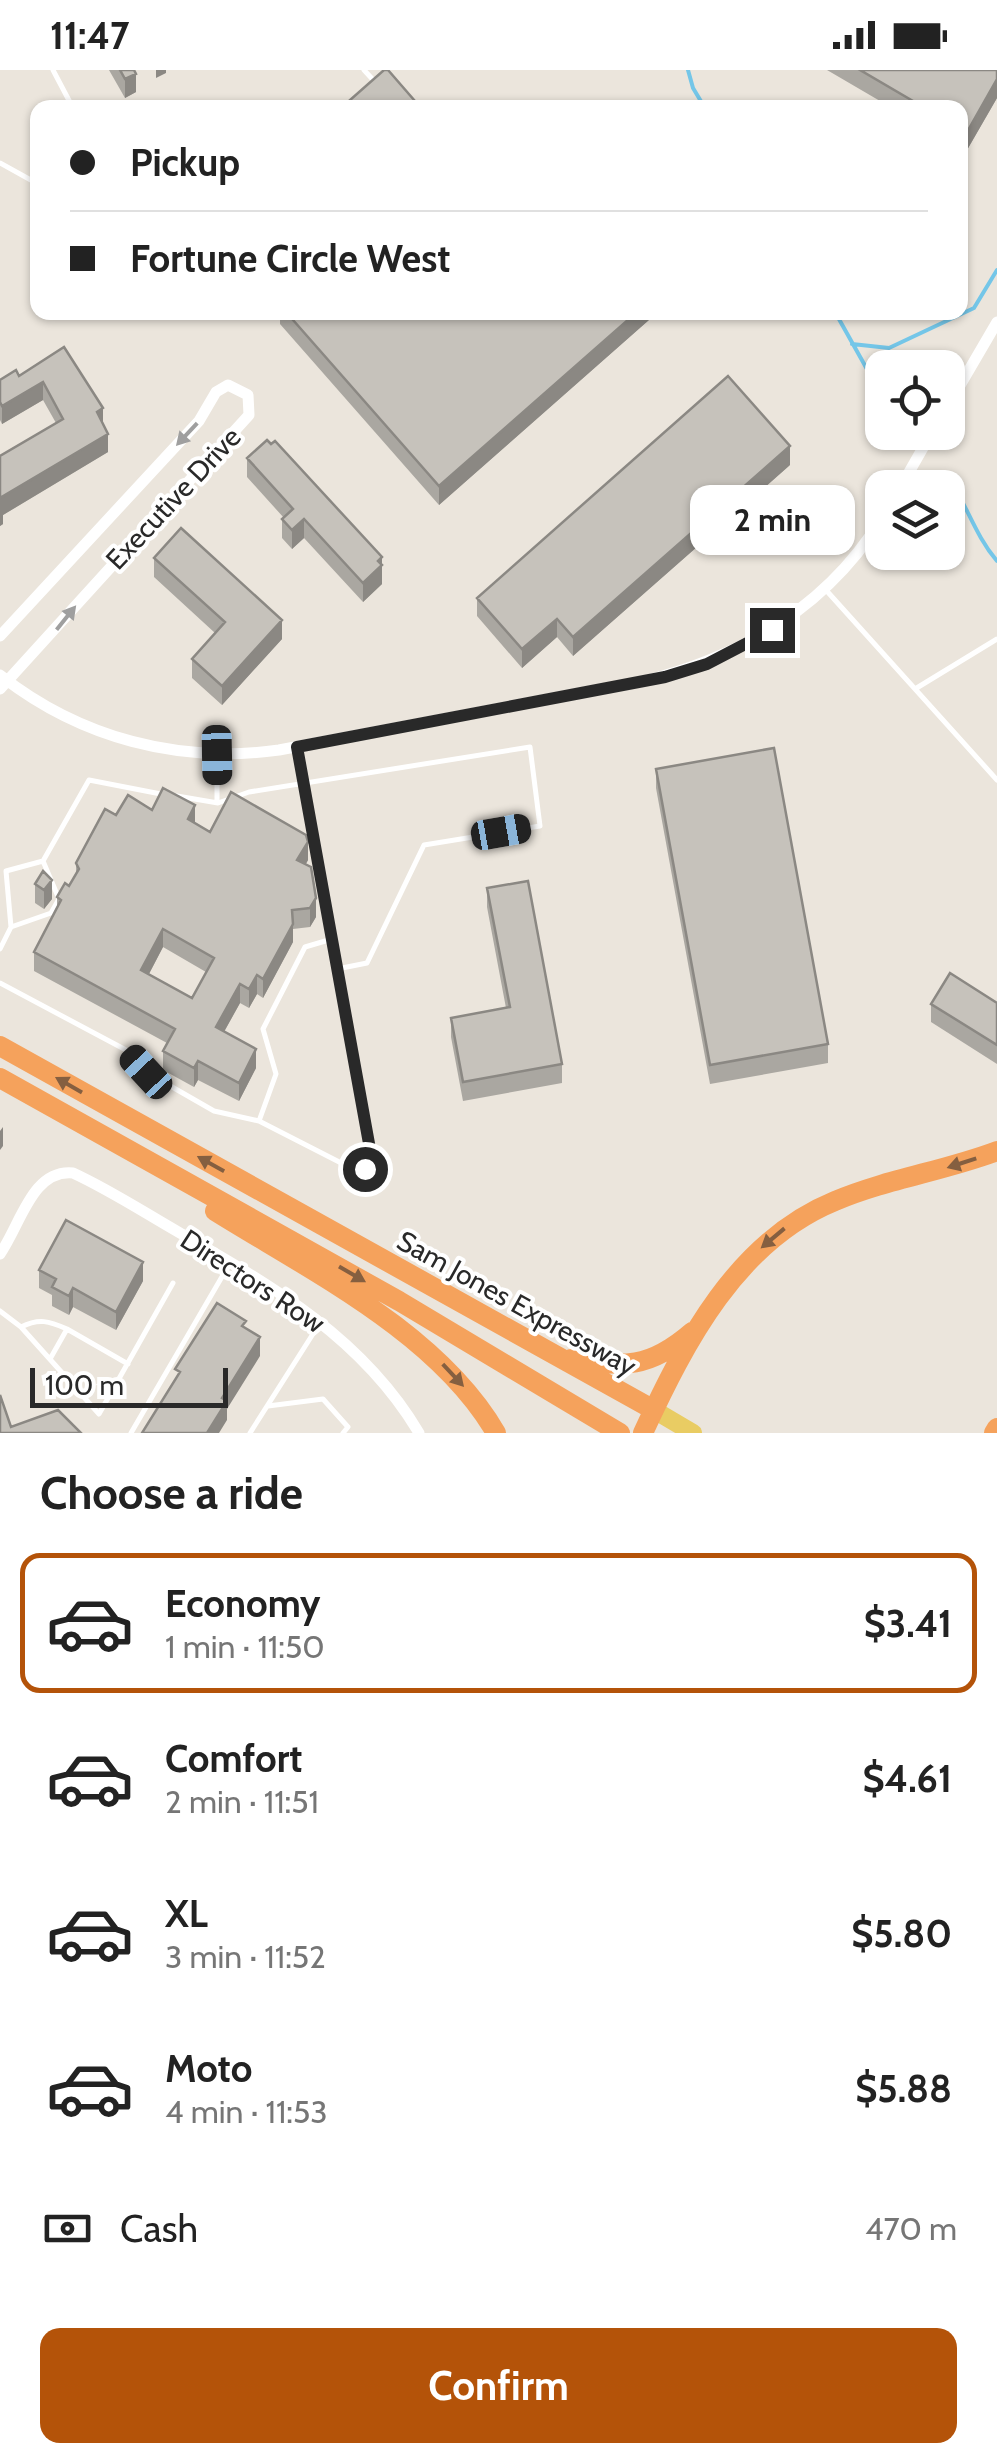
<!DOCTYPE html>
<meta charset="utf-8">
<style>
:root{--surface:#fff;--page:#f6f6f6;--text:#222;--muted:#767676;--line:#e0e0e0;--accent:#b45309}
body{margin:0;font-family:Cabin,sans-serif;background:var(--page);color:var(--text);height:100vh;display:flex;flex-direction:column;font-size:38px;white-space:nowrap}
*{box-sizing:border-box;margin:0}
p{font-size:32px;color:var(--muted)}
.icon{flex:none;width:55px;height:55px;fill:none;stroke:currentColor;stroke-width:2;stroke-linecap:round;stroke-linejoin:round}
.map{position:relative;height:1363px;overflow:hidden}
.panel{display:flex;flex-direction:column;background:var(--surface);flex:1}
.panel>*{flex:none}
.top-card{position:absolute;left:30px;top:30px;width:938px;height:220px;border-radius:20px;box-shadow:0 2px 8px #0004;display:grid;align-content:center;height:220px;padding:0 40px;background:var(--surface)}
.fabs{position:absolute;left:865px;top:280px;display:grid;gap:20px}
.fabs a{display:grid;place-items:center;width:100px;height:100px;border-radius:20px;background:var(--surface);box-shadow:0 2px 8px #0004;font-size:50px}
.scale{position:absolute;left:30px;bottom:25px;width:198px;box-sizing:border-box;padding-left:10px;border:5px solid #292929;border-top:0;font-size:28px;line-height:35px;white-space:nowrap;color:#292929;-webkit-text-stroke:8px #fff;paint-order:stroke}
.end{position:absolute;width:45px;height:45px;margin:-22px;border:12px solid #292929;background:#fff;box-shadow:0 0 0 5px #fff}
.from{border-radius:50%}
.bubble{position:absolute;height:70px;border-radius:20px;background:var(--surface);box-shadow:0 2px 8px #0004;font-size:32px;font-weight:800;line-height:70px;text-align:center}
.car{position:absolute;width:30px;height:60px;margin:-30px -15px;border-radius:12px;box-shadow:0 0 8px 2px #0007;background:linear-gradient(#222 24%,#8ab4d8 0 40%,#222 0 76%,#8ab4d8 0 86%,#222 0)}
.top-card b{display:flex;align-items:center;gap:35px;height:95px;font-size:38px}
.top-card b+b{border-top:2px solid var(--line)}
.top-card i{width:25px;height:25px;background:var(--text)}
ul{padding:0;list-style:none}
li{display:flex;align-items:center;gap:30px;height:140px;margin:0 20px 15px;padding:0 20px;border:5px solid transparent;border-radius:20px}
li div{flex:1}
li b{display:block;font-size:38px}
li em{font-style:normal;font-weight:800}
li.current{border-color:var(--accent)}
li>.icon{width:90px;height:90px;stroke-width:1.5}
h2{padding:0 40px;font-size:45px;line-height:120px}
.pay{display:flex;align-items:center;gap:25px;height:110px;padding:0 40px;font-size:38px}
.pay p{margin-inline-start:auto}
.action{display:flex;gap:20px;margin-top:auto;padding:20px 40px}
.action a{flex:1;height:115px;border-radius:20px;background:var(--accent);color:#fff;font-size:40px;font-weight:800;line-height:115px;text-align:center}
.status{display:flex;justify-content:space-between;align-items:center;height:70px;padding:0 50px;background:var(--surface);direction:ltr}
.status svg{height:28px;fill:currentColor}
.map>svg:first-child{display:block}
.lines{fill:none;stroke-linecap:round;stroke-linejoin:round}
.stream{stroke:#74c6e8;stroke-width:4}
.lane{stroke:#fff;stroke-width:5}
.street{stroke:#fff;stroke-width:11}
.primary{stroke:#e9cc63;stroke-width:18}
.highway{stroke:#f5a25c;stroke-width:20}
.wall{fill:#aaa7a1;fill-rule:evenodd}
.shaded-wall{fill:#8b8883}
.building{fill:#c6c2bb;stroke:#8b8883;stroke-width:2.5;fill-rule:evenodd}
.oneway{fill:#9f9f9f}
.oneway2{fill:#855f40}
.route{stroke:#292929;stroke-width:12}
.labels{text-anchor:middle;stroke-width:8;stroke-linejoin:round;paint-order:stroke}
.street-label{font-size:28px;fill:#292929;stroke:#fff}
</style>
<div class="status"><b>11:47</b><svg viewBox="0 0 49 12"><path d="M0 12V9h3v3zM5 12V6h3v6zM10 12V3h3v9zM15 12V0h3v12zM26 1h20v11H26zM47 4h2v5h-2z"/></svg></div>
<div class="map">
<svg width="997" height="1363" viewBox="0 0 997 1363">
<rect width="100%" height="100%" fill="#ebe5dc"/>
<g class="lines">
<path class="stream" d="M688,0L693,18L705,38
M835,242L882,326
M852,274L889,278L974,238L997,200
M948,407C967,435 975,465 997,491"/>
<path class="lane" d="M53,0L73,38
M364,0L376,13
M0,93L38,114
M825,519L997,710
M915,619L997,569
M298,680L372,1090L365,1099L349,1097L259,1051L276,1004L263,959L305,877L332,869
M217,685V732
M177,726L218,733L249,722L530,677L540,756L424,775L367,893L337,899
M11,857L51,843L59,829L43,791
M0,879L11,857L6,801L43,791L89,710L166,725
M0,913L126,980L146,1002L214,1041L259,1051
M0,1241L21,1257L99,1344L173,1213
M21,1257C39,1248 49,1251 67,1259
M50,1289L67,1259L128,1294
M268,1336L323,1329L348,1357L343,1363
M131,1363L230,1193
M250,1363L318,1256"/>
<path class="street" d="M948,336L997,252
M900,418L932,362
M0,566L199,351L216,322L228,315L248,325L249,345L0,619
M0,605C80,668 179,694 279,680L644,611C743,586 828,536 882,448
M0,1184C21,1154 32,1099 73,1103C110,1120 145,1143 180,1163C272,1216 363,1268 419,1363"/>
<path class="primary" d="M654,1340L693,1363"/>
<path class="highway" d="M0,976L654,1340
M0,1008L399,1231L620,1363
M215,1141C311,1201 438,1263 496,1363
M571,1289C625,1297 649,1299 692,1262
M643,1363C685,1272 737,1171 835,1131C887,1109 944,1101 997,1081
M994,1363L997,1358"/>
</g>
<path class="wall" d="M109,0H134L136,22L125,28Z
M827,0H997V28L967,80L960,77V38H892Z
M280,242H658L439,435L280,254Z
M64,277L103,354L108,382L3,445V454L0,456V386L56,353L43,330L2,354L0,350V310L19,306Z
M247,388L382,487V514L363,532L304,468L292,479L282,468V449L284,448L247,407Z
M790,395L573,586L557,567L522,598L477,546V528Z
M154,488L282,569L222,635L192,608V589L215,563L154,507Z
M656,699L828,974V993L710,1014L656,718Z
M152,740L195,754L210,762L308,790L306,794L316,847L310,857L293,859V872L263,928L257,924L249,938L240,933L224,962L256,998L239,1031L198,1010L194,1017L163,1000V981L167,973L34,901V882L57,838V827L69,816L76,804V793L116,745ZM163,877L206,902L192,928L149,904Z
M43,801L52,829L44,839L35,833V814Z
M487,818L562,994V1013L463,1031L451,967V948L506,938L487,837Z
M997,933V994L931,952V934Z
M39,1200L143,1211L116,1260L73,1237L69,1245L52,1236V1225L39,1218Z"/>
<path class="shaded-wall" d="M156,0H166V3L156,8Z
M136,4V22L125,28V9Z
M997,9V28L967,80V62Z
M637,242H658L439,435V416Z
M43,312V330L2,354V336Z
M103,338V356L97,342Z
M108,364V382L3,445V454L0,456V428Z
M790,376V395L573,586V567Z
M304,449V468L292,479V460Z
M382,487V514L363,532V513Z
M557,549V567L522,598V579Z
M282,550V569L222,635V616Z
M195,735V753L188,749Z
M308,772V790L297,809V790Z
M52,810V829L44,839V820Z
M316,828V847L310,857V838Z
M293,854V872L263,928V909Z
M163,859V877L141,919V900Z
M257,905V924L249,938V919Z
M240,914V933L216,976V957Z
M256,979V998L239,1031V1013Z
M198,991V1010L194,1017V998Z
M3,1057V1076L0,1080V1061Z
M143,1192V1211L116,1260V1242Z
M73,1218V1237L69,1245V1226Z
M260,1267V1286L227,1339V1350L219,1363H207L222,1328Z"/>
<path class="building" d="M120,0H134L136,4L125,9Z
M384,0H388L421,38H341Z
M860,0H997V9L967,62L960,58V38H925Z
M286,242H637L439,416Z
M64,277L103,338L97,342L108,364L0,428V386L63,349L43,312L2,336L0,332V310L16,300L19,306Z
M728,306L790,376L573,567L557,549L522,579L477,528Z
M267,370L271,374L275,371L382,487L378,491L382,495L363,513L304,449L292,460L282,449L293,439L247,388Z
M181,458L282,550L222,616L192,589L225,552L154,488Z
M774,678L828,974L710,995L656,699Z
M163,718L195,735L188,749L210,762L231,722L306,765L308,772L297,790L311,797L316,828L310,838L292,840L293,854L263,909L257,905L249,919L240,914L216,957L256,979L239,1013L198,991L194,998L163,981L175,959L34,882L61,830L57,827L65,813L69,816L79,799L76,793L105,739L116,745L128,725L152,740ZM163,859L214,888L192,928L141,900Z
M43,801L52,810L44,820L35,814Z
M528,811L562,994L463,1012L451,948L510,937L487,818Z
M950,903L997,933V975L931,934Z
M66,1150L143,1192L116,1242L73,1218L69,1226L52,1217L56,1209L39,1200Z
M217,1233L246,1251L242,1256L260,1267L222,1328L227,1331L207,1363H142L180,1302L175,1299Z
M0,1325L11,1357L58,1340L81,1363H0Z"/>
<defs><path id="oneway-solid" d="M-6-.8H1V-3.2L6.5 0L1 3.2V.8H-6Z" transform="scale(2.5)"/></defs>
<g class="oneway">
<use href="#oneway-solid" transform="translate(187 364) rotate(133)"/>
<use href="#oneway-solid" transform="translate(66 548) rotate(-51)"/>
</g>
<g class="oneway2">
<use href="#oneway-solid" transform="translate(69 1015) rotate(-150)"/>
<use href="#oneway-solid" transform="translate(962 1093) rotate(162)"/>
<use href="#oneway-solid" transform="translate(211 1094) rotate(-151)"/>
<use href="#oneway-solid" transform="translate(773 1168) rotate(140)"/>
<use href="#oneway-solid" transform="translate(352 1204) rotate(30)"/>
<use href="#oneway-solid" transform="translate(453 1305) rotate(47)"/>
</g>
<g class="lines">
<path class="route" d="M365,1099L372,1090L297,677L665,607L707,594L772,560"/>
</g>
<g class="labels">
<g class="street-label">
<text transform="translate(173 428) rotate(-47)" y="10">Executive Drive</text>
<text transform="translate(253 1211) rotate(33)" y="10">Directors Row</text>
<text transform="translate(517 1233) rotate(29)" y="10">Sam Jones Expressway</text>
</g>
</g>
</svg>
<div class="fabs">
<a><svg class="icon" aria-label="locate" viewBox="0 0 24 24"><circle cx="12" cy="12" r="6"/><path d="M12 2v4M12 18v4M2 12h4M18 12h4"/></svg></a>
<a><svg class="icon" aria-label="layers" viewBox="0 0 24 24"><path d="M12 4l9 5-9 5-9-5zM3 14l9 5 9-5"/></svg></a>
</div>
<div class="scale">100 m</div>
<i class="end from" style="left:365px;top:1099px"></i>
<i class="end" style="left:772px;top:560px"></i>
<div class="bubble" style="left:690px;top:415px;width:165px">2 min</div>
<i class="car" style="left:217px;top:685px;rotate:179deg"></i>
<i class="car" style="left:501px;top:762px;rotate:80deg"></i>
<i class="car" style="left:146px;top:1002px;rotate:317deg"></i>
<div class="top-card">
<b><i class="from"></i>Pickup</b>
<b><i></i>Fortune Circle West</b>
</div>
</div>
<section class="panel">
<h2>Choose a ride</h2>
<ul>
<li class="current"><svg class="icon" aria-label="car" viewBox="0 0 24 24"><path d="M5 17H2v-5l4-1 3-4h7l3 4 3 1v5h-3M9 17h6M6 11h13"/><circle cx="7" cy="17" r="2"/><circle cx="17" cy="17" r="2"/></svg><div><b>Economy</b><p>1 min · 11:50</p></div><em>$3.41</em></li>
<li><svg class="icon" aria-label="car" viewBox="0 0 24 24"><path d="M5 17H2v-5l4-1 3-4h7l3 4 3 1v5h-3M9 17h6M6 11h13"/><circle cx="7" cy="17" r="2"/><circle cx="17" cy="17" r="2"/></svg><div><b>Comfort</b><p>2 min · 11:51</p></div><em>$4.61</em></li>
<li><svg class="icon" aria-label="car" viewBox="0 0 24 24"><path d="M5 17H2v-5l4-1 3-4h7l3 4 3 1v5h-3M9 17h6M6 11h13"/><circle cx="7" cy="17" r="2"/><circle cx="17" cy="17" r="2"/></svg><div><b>XL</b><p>3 min · 11:52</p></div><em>$5.80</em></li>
<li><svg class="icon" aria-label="car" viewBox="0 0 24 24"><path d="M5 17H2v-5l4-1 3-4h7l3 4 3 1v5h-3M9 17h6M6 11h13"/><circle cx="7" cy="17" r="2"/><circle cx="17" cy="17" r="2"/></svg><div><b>Moto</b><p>4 min · 11:53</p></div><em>$5.88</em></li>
</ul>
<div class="pay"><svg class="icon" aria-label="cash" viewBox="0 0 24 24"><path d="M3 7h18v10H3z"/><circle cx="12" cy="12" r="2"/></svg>Cash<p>470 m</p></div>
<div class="action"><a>Confirm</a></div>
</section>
